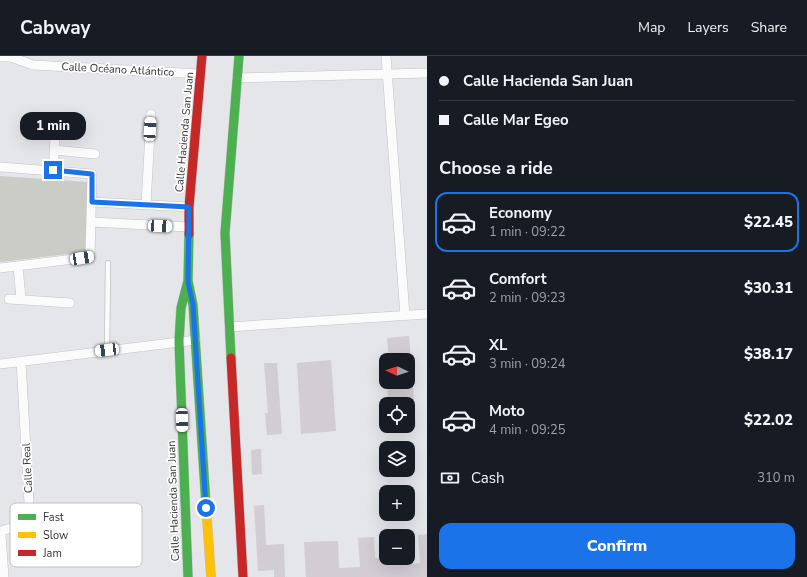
<!DOCTYPE html>
<meta charset="utf-8">
<style>
:root{--surface:#171b24;--page:#20242c;--text:#f1f3f6;--muted:#9ea1a6;--line:#363941;--accent:#1a73e8}
body{margin:0;font-family:"Nunito Sans",sans-serif;background:var(--page);color:var(--text);height:100vh;display:flex;flex-direction:column;font-size:15px;white-space:nowrap}
*{box-sizing:border-box;margin:0}
p{font-size:13px;color:var(--muted)}
.icon{flex:none;width:22px;height:22px;fill:none;stroke:currentColor;stroke-width:2;stroke-linecap:round;stroke-linejoin:round}
.map{position:relative;flex:1;overflow:hidden}
.panel{display:flex;flex-direction:column;background:var(--surface);width:380px}
.panel>*{flex:none}
.guide{display:grid;align-content:center;height:88px;padding:0 12px;background:var(--surface)}
.needle{width:26px;rotate:274deg}
.buttons{position:absolute;left:379px;top:297px;display:grid;gap:8px}
.buttons a{display:grid;place-items:center;width:36px;height:36px;border-radius:8px;background:var(--surface);box-shadow:0 4px 16px #0002;font-size:20px}
.end{position:absolute;width:18px;height:18px;margin:-9px;border:5px solid #1a73e8;background:#fff;box-shadow:0 0 0 2px #fff}
.from{border-radius:50%}
.bubble{position:absolute;height:28px;border-radius:12px;background:var(--surface);box-shadow:0 4px 16px #0002;font-size:13px;font-weight:800;line-height:28px;text-align:center}
.car{position:absolute;width:12px;height:24px;margin:-12px -6px;border-radius:5px;box-shadow:0 0 3px 1px #0007;background:linear-gradient(#fff 24%,#345 0 40%,#fff 0 76%,#345 0 86%,#fff 0)}
.guide b{display:flex;align-items:center;gap:14px;height:38px;font-size:15px}
.guide b+b{border-top:1px solid var(--line)}
.guide i{width:10px;height:10px;background:var(--text)}
ul{padding:0;list-style:none}
li{display:flex;align-items:center;gap:12px;height:60px;margin:0 8px 6px;padding:0 4px;border:2px solid transparent;border-radius:12px}
li div{flex:1}
li b{display:block;font-size:15px}
li em{font-style:normal;font-weight:800}
li.current{border-color:var(--accent)}
li>.icon{width:36px;height:36px;stroke-width:1.5}
h2{padding:0 12px;font-size:18px;line-height:48px}
.pay{display:flex;align-items:center;gap:10px;height:44px;padding:0 12px;font-size:15px}
.pay p{margin-inline-start:auto}
.cta{display:flex;gap:8px;margin-top:auto;padding:8px 12px}
.cta a{flex:1;height:46px;border-radius:12px;background:var(--accent);color:#fff;font-size:16px;font-weight:800;line-height:46px;text-align:center}
header{display:flex;align-items:center;gap:24px;box-sizing:border-box;height:56px;padding:0 20px;background:var(--surface);border-bottom:1px solid var(--line)}
header strong{font-size:19px}
nav{display:flex;gap:22px;margin-inline-start:auto;font-size:14px}
main{display:flex;flex:1;min-height:0}
.map>svg:first-child{display:block}
.green{fill:#caccc5}
.building{fill:#d1cdd2}
.lines{fill:none;stroke-linecap:round;stroke-linejoin:round}
.lane-casing{stroke:#c2c3c6;stroke-width:6}
.street-casing{stroke:#c2c3c6;stroke-width:10}
.fast-casing{stroke:#c2c3c6;stroke-width:10}
.slow-casing{stroke:#c2c3c6;stroke-width:10}
.jam-casing{stroke:#c2c3c6;stroke-width:10}
.lane{stroke:#fbfbfc;stroke-width:4.5}
.street{stroke:#fbfbfc;stroke-width:9}
.fast{stroke:#4caf50;stroke-width:9}
.slow{stroke:#ffc107;stroke-width:9}
.jam{stroke:#c62828;stroke-width:9}
.route{stroke:#1a73e8;stroke-width:5}
.labels{text-anchor:middle;stroke-width:3.5;stroke-linejoin:round;paint-order:stroke}
.street-label{font-size:11px;fill:#333336;stroke:#fff}
.key{fill:#fff;stroke:#c2c2c3;stroke-width:1}
.key-label{font-size:11px;fill:#333336}
</style>
<header>
<strong>Cabway</strong>
<nav><a>Map</a><a>Layers</a><a>Share</a></nav>
</header>
<main>
<div class="map">
<svg width="427" height="521" viewBox="0 0 427 521">
<rect width="100%" height="100%" fill="#e5e6ea"/>
<path class="green" d="M0,120L88,126L85,196L0,206Z"/>
<path class="building" d="M409,280L411,304H389L387,282Z
M331,304L336,375L301,378L297,307Z
M264,307H277L282,378L267,379L265,357H268Z
M387,326H413L414,348H388Z
M408,348H414L416,371H408Z
M261,393L262,418L252,419L251,394Z
M264,449L266,489L284,488L285,521H274V514L258,515L254,450Z
M427,478V521H306L304,486L338,485L339,512L360,511L358,482L374,481L375,502H399V508L420,507L418,479Z"/>
<g class="lines">
<defs>
<path id="lane" d="M107,294L108,207"/>
<path id="street" d="M386,0L405,260
M0,1H11L33,9L201,18
M237,22L427,17
M54,94L95,98
M0,111L92,118L90,201L0,212
M53,114L56,67
M92,146L189,151
M146,149L151,58
M91,166L188,171
M18,210L21,243
M9,243L70,247
M229,271L427,258
M0,308L196,284
M4,521L1,479L2,475L7,473L26,470L28,468L30,464L21,305"/>
<path id="fast" d="M188,225L193,249L206,449
M231,302L225,177L239,0
M188,521L179,285L181,252L188,225L189,178"/>
<path id="slow" d="M206,449L211,521"/>
<path id="jam" d="M189,178V151L202,0
M231,302L243,521"/>
</defs>
<use href="#lane" class="lane-casing"/>
<use href="#street" class="street-casing"/>
<use href="#fast" class="fast-casing"/>
<use href="#slow" class="slow-casing"/>
<use href="#jam" class="jam-casing"/>
<use href="#lane" class="lane"/>
<use href="#street" class="street"/>
<use href="#fast" class="fast"/>
<use href="#slow" class="slow"/>
<use href="#jam" class="jam"/>
</g>
<g class="lines">
<path class="route" d="M53,114L92,118V146L189,151L188,226L193,249L206,452"/>
</g>
<g class="labels">
<g class="street-label">
<text transform="translate(118 13) rotate(3)" y="4">Calle Océano Atlántico</text>
<text transform="translate(184 76) rotate(-85)" y="4">Calle Hacienda San Juan</text>
<text transform="translate(27 412) rotate(-93)" y="4">Calle Real</text>
<text transform="translate(173 445) rotate(-92)" y="4">Calle Hacienda San Juan</text>
</g>
</g>
<rect x="10" y="447" width="132" height="64" rx="6" class="key"/>
<rect x="18" y="458" width="18" height="6" fill="#4caf50"/>
<rect x="18" y="476" width="18" height="6" fill="#ffc107"/>
<rect x="18" y="494" width="18" height="6" fill="#c62828"/>
<g class="key-label">
<text x="43" y="465">Fast</text>
<text x="43" y="483">Slow</text>
<text x="43" y="501">Jam</text>
</g>
</svg>
<div class="buttons">
<a><svg class="needle" viewBox="-14 -14 28 28"><path d="M0-13l5 13h-10z" fill="#e53935"/><path d="M0 13l5-13h-10z" fill="#9ea1a6"/></svg></a>
<a><svg class="icon" aria-label="locate" viewBox="0 0 24 24"><circle cx="12" cy="12" r="6"/><path d="M12 2v4M12 18v4M2 12h4M18 12h4"/></svg></a>
<a><svg class="icon" aria-label="layers" viewBox="0 0 24 24"><path d="M12 4l9 5-9 5-9-5zM3 14l9 5 9-5"/></svg></a>
<a>+</a>
<a>−</a>
</div>
<i class="end from" style="left:206px;top:452px"></i>
<i class="end" style="left:53px;top:114px"></i>
<div class="bubble" style="left:20px;top:56px;width:66px">1 min</div>
<i class="car" style="left:150px;top:73px;rotate:3deg"></i>
<i class="car" style="left:160px;top:170px;rotate:93deg"></i>
<i class="car" style="left:82px;top:202px;rotate:81deg"></i>
<i class="car" style="left:107px;top:294px;rotate:263deg"></i>
<i class="car" style="left:182px;top:364px;rotate:178deg"></i>
</div>
<section class="panel">
<div class="guide">
<b><i class="from"></i>Calle Hacienda San Juan</b>
<b><i></i>Calle Mar Egeo</b>
</div>
<h2>Choose a ride</h2>
<ul>
<li class="current"><svg class="icon" aria-label="car" viewBox="0 0 24 24"><path d="M5 17H2v-5l4-1 3-4h7l3 4 3 1v5h-3M9 17h6M6 11h13"/><circle cx="7" cy="17" r="2"/><circle cx="17" cy="17" r="2"/></svg><div><b>Economy</b><p>1 min · 09:22</p></div><em>$22.45</em></li>
<li><svg class="icon" aria-label="car" viewBox="0 0 24 24"><path d="M5 17H2v-5l4-1 3-4h7l3 4 3 1v5h-3M9 17h6M6 11h13"/><circle cx="7" cy="17" r="2"/><circle cx="17" cy="17" r="2"/></svg><div><b>Comfort</b><p>2 min · 09:23</p></div><em>$30.31</em></li>
<li><svg class="icon" aria-label="car" viewBox="0 0 24 24"><path d="M5 17H2v-5l4-1 3-4h7l3 4 3 1v5h-3M9 17h6M6 11h13"/><circle cx="7" cy="17" r="2"/><circle cx="17" cy="17" r="2"/></svg><div><b>XL</b><p>3 min · 09:24</p></div><em>$38.17</em></li>
<li><svg class="icon" aria-label="car" viewBox="0 0 24 24"><path d="M5 17H2v-5l4-1 3-4h7l3 4 3 1v5h-3M9 17h6M6 11h13"/><circle cx="7" cy="17" r="2"/><circle cx="17" cy="17" r="2"/></svg><div><b>Moto</b><p>4 min · 09:25</p></div><em>$22.02</em></li>
</ul>
<div class="pay"><svg class="icon" aria-label="cash" viewBox="0 0 24 24"><path d="M3 7h18v10H3z"/><circle cx="12" cy="12" r="2"/></svg>Cash<p>310 m</p></div>
<div class="cta"><a>Confirm</a></div>
</section>
</main>
